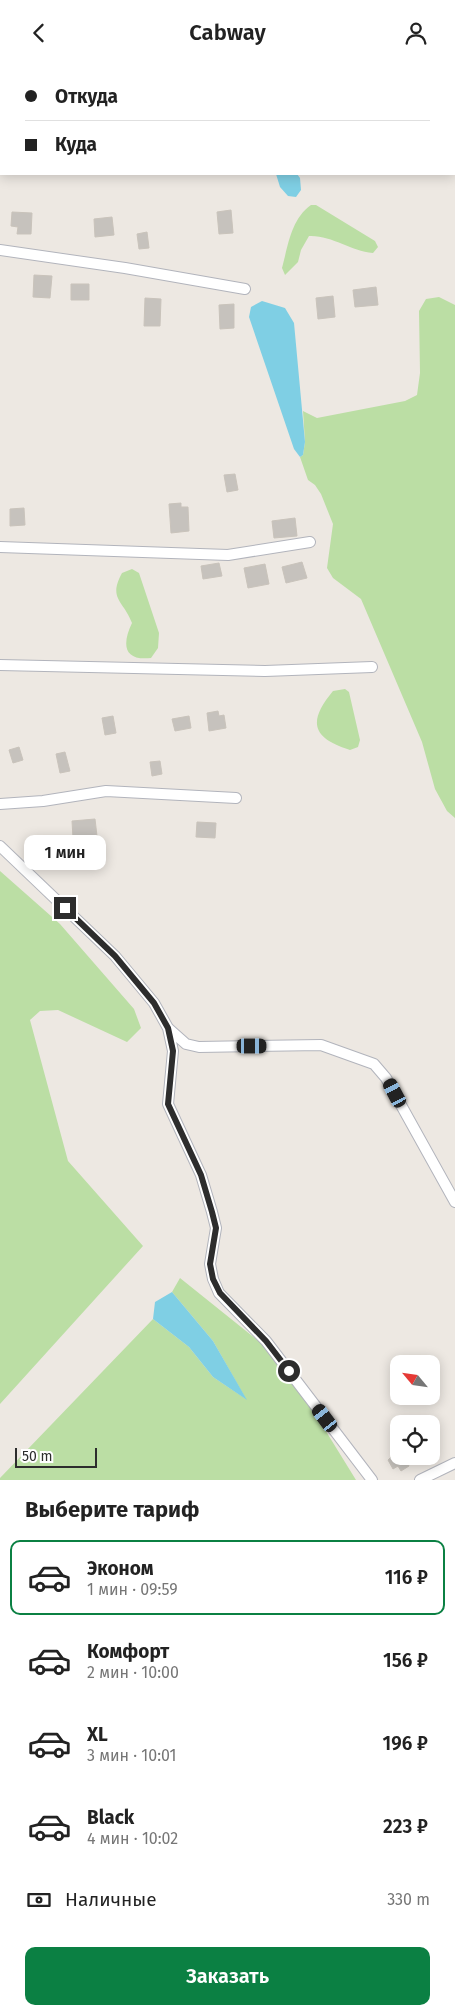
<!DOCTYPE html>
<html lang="ru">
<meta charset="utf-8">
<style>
:root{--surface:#fff;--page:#f2f2f2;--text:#222;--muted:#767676;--line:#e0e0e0;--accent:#0b8043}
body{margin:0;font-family:"Fira Sans",sans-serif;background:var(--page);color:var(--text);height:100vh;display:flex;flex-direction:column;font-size:19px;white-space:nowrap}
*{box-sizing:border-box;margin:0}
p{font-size:16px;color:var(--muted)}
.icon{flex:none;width:28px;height:28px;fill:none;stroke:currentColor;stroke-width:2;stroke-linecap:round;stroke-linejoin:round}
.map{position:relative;height:1415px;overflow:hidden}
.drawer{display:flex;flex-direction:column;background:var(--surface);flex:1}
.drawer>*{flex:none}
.hud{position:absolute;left:0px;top:0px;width:455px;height:110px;box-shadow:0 2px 12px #0003;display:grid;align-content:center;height:110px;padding:0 25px;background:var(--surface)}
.needle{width:32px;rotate:299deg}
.tools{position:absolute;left:390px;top:1290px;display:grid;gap:10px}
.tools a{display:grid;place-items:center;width:50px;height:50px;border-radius:10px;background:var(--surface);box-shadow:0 2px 12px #0003;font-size:25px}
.scale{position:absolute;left:15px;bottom:12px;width:82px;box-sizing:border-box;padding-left:5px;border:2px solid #2d2d2d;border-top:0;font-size:14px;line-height:18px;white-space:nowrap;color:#2d2d2d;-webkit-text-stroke:4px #fff;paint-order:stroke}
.end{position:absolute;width:22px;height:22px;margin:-11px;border:6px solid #2d2d2d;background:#fff;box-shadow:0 0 0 2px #fff}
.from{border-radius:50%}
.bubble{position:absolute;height:35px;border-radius:10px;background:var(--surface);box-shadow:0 2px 12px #0003;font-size:16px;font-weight:600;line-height:35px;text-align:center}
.car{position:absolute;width:15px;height:30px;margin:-15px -8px;border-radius:6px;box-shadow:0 0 4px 1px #0007;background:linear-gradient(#222 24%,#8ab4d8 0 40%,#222 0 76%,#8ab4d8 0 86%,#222 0)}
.hud b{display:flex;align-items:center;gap:18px;height:48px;font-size:19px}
.hud b+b{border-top:1px solid var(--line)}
.hud i{width:12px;height:12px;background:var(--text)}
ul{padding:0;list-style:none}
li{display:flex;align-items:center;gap:15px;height:75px;margin:0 10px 8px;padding:0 15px;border:2px solid transparent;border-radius:10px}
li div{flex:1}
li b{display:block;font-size:19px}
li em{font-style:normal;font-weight:600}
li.active{border-color:var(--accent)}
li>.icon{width:45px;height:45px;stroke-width:1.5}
h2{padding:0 25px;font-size:22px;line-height:60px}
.pay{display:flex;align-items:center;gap:12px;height:55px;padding:0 25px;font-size:19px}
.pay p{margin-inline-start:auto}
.button{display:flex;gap:10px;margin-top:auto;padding:10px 25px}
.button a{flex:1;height:58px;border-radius:10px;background:var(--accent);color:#fff;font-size:20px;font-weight:600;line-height:58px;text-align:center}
header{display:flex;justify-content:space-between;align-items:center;height:65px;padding:0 25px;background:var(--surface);font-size:22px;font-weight:600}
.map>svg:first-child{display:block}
.green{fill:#bbdea4}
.water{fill:#7fcfe4}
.building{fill:#c6c2bd;stroke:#c9c3bb}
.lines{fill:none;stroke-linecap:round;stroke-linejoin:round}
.minor-casing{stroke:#b2b4bc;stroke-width:12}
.minor{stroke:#fff;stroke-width:10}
.route{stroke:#2d2d2d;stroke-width:6}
</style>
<header><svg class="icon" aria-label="back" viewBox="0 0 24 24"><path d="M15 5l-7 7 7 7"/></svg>Cabway<svg class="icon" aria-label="person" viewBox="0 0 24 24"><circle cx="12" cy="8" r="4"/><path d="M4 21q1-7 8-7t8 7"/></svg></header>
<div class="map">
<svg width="455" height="1415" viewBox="0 0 455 1415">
<rect width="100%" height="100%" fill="#ede8e2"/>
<path class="green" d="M311,140H316L375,176L378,182L373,188C350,186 332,170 309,171L301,185L298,197L285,210L282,203C288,181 291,154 311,140Z
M439,232L455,240V753L447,746L435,724L422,677L361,534L333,513L327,503L333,459L321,429L315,420L308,415L300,392L303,390L305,377L303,346L317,353L405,336L417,330L420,308L419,246L426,234Z
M132,504L139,508L159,568L158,583L151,593C123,596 122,579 132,558C123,535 108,534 122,508Z
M345,624L349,627L360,675L358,682L350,685C311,673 308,656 333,626Z
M0,806L60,859L134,944L141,963L127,977L58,945L40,946L30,955L68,1096L143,1181L0,1339Z
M180,1213L282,1295L356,1415H0V1413L153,1254L189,1282L213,1312L246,1334L213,1276L172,1227Z"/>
<path class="water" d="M276,109H297L300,113L301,125L296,132L288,131L280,122Z
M262,236L285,243L294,258L305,377L303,390L300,392L294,384L249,252L251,242Z
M172,1227L213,1276L247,1335L213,1312L189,1282L153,1254L155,1237Z"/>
<path class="building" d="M231,145L233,168L219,169L217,147Z
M12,147L32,148L31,169H17L18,162L11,161Z
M112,152L114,170L95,172L94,154Z
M147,167L149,183L139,184L137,169Z
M34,210L52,211L50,233L33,232Z
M71,219H89V235H71Z
M376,222L378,240L355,242L353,225Z
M333,231L335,252L318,254L316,233Z
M145,233L161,234L160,261H144Z
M234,239V263L220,264L219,240Z
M235,409L238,425L227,427L224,410Z
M181,438V442H188L189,466L171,468L169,439Z
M24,443L25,460L10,461V444Z
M295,453L297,471L274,473L272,456Z
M302,497L307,513L286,518L282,502Z
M219,498L222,511L203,514L201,501Z
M265,499L269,519L248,523L244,503Z
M218,646L219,651L224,650L226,663L209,666L207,648Z
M113,651L116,668L105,670L102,653Z
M189,651L191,663L175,666L172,654Z
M19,682L23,695L13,698L9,685Z
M65,687L70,706L60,708L56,689Z
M160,696L162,709L152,711L150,697Z
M95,754L97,771L73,773L72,756Z
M197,757L216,758L215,773L196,772Z
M392,1391H413L406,1395L409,1401L401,1406L398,1401L393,1404L388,1395Z"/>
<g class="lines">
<defs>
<path id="minor" d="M0,185L125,203L245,224
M0,482L228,490L310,477
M0,600L265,606L372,602
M0,739L43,736L106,726L236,733
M0,781L115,891L154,938L168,963L173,986L168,1039L201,1110L212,1147L216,1163L210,1199L213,1214L219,1228L266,1276L372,1415
M168,963L186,979L199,982L321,980L374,999L386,1013L455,1137
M420,1415L455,1398"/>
</defs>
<use href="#minor" class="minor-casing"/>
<use href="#minor" class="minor"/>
</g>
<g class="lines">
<path class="route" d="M65,843L115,891L154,938L168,963L173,986L168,1039L201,1110L212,1147L216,1163L210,1199L213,1214L220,1228L266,1276L289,1306"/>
</g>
</svg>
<div class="tools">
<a><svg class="needle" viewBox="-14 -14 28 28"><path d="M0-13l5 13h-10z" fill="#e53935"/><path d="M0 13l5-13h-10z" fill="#767676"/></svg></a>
<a><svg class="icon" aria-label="locate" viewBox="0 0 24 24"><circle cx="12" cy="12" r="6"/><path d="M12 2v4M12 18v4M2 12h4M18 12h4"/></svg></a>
</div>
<div class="scale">50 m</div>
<i class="end from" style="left:289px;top:1306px"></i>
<i class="end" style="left:65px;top:843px"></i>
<div class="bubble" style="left:24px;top:770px;width:82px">1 мин</div>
<i class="car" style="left:252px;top:981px;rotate:90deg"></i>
<i class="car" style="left:395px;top:1028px;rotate:332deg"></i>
<i class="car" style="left:325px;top:1353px;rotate:323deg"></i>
<div class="hud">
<b><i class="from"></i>Откуда</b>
<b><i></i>Куда</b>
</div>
</div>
<section class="drawer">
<h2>Выберите тариф</h2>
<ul>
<li class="active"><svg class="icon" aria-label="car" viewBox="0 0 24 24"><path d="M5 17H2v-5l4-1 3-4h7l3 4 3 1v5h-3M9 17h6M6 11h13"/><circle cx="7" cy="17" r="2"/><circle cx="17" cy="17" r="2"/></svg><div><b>Эконом</b><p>1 мин · 09:59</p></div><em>116 ₽</em></li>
<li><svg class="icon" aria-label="car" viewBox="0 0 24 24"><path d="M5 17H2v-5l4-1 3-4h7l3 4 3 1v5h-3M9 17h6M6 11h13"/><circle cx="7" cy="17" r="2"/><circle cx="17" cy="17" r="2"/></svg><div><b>Комфорт</b><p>2 мин · 10:00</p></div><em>156 ₽</em></li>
<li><svg class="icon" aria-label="car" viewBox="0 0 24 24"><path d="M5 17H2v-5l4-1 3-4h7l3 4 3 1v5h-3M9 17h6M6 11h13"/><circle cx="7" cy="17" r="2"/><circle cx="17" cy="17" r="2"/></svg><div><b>XL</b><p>3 мин · 10:01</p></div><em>196 ₽</em></li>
<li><svg class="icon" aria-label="car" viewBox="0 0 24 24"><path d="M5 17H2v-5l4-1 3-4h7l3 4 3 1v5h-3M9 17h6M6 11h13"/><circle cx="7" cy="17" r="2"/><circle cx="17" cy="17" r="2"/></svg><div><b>Black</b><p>4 мин · 10:02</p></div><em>223 ₽</em></li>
</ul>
<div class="pay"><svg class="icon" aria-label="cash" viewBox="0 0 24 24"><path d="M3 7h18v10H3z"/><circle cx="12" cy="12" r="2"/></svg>Наличные<p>330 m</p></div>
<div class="button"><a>Заказать</a></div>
</section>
